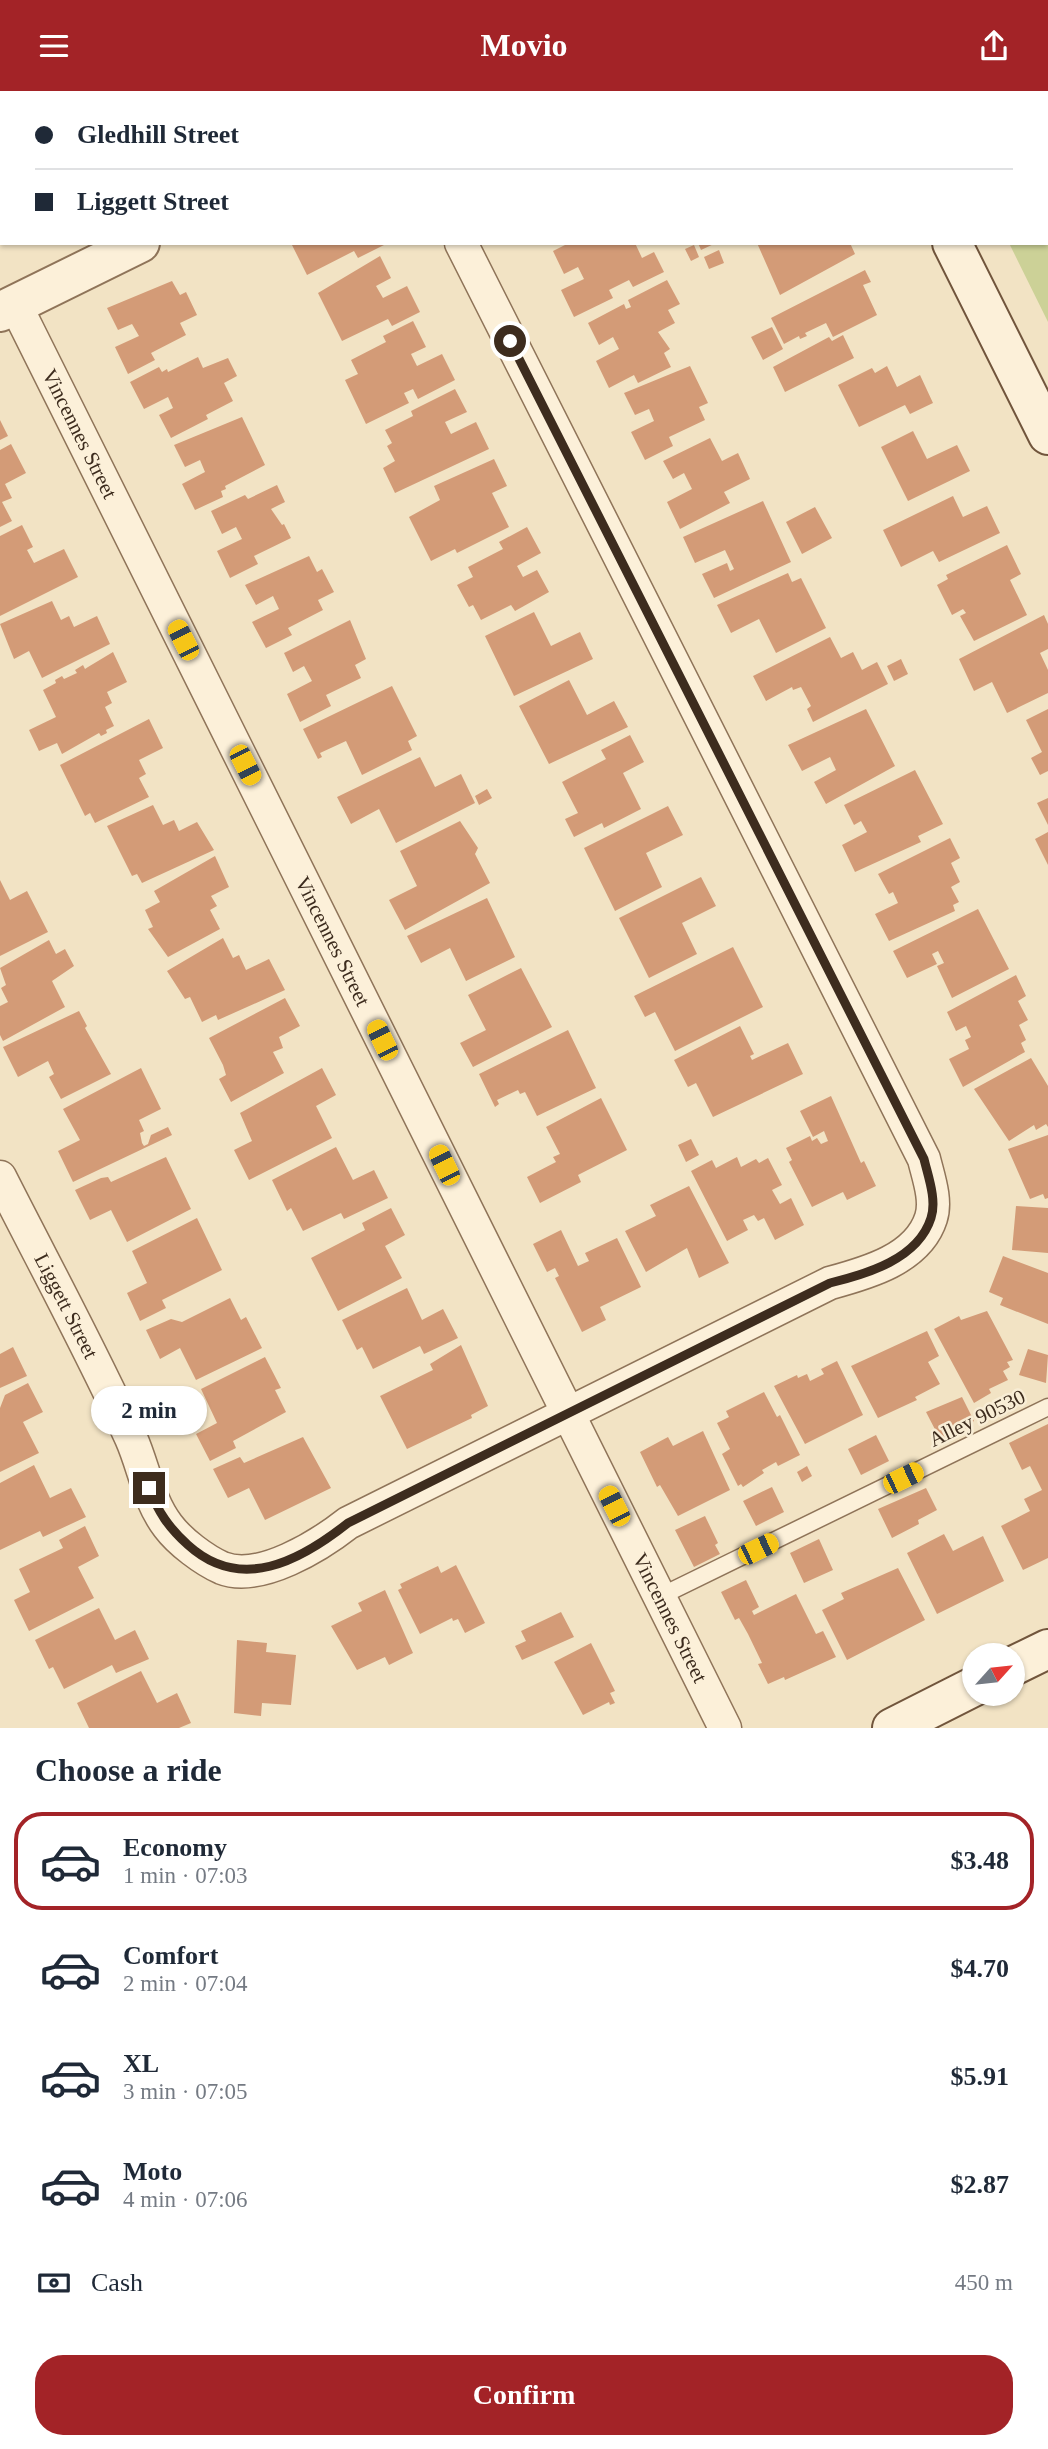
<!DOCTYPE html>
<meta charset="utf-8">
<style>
:root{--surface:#fff;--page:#f2f2f3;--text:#1f2937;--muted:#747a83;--line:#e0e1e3;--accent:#a32327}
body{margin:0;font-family:Georgia,serif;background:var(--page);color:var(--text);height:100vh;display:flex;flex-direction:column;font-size:26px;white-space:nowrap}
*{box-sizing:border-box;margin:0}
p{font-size:23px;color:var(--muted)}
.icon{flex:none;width:38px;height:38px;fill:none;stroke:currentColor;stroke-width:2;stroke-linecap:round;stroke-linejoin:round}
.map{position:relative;height:1637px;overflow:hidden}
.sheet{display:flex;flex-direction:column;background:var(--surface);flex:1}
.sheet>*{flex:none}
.guide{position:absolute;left:0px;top:0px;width:1048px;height:154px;box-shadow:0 2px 5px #0004;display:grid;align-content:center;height:154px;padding:0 35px;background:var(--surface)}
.needle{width:46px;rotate:63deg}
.fabs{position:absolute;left:962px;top:1552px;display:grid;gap:14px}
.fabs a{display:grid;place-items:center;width:63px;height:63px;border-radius:50%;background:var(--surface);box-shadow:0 2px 5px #0004;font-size:35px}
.end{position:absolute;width:32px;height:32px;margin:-16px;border:9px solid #3d2c1e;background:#fff;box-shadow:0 0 0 4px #fff}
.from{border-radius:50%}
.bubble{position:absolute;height:49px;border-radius:24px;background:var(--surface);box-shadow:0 2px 5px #0004;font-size:23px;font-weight:600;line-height:49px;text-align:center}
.car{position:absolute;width:21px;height:42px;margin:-21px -10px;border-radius:9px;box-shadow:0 0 5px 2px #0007;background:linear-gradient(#f5c518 24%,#345 0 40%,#f5c518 0 76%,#345 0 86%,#f5c518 0)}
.guide b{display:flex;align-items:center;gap:24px;height:66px;font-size:26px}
.guide b+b{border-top:2px solid var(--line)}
.guide i{width:18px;height:18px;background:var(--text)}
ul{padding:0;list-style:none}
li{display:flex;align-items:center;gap:21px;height:98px;margin:0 14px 10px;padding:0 21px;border:4px solid transparent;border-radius:28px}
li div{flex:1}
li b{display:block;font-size:26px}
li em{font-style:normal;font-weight:600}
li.current{border-color:var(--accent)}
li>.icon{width:63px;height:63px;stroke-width:1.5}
h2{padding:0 35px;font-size:32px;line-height:84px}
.pay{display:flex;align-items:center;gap:18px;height:77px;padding:0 35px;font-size:26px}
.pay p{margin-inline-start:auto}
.action{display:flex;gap:14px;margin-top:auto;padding:14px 35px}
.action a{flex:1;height:80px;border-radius:28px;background:var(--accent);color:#fff;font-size:28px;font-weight:600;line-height:80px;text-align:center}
header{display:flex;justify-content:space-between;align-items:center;height:91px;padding:0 35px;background:var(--accent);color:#fff;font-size:32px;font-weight:600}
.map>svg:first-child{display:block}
.green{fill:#ccd197}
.building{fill:#d39b77}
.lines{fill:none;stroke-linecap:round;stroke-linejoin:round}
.service-casing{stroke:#8f7459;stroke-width:19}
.minor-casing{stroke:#8f7459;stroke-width:35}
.tertiary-casing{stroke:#8f7459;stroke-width:42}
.secondary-casing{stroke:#71553c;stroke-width:42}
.service{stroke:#fcf0d9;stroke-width:16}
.minor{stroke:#fcf0d9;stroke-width:32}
.tertiary{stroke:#fcf0d9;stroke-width:38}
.secondary{stroke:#fcf0d9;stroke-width:38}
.route{stroke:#3d2c1e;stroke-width:9}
.labels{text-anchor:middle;stroke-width:5;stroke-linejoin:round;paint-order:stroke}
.street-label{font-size:21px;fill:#3d2c1e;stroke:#f8edd5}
</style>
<header><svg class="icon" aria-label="menu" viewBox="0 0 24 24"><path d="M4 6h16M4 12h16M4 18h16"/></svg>Movio<svg class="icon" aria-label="share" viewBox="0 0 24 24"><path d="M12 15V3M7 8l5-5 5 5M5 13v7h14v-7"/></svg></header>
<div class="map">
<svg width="1048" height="1637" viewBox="0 0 1048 1637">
<rect width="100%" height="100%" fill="#f2e3c4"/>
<path class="green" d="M932,0H1048V231L1009,152H1046V2Z"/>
<path class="building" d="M291,152H388L358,167L354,160L307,184Z
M569,152H635L642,167L654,161L664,181L633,196L629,189L609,199L613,207L574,226L561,199L584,188L578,176L564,183L553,160Z
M698,152H716L701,159Z
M757,152H850L855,163L780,204Z
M694,154L699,166L691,170L685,158Z
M719,159L724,172L709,178L704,166Z
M380,165L391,187L376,195L383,207L407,195L420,221L392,235L388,228L342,250L318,202Z
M865,179L871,191L863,194L877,224L833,246L826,232L805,242L807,245L800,248L799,245L784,253L771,227Z
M667,189L680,213L668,219L675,232L658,241L670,258L664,262L671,276L638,292L634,284L609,297L596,270L619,258L613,246L599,254L588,232L624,213L626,218L631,216L628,209Z
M172,190L180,204L186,201L197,224L180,232L186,244L151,262L155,269L128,283L115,256L139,245L132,233L118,239L107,217Z
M413,230L426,256L411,263L417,275L442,263L455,289L418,308L413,298L404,302L409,312L366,333L345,289L358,283L351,269L386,251L383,245Z
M772,236L783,258L763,269L751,246Z
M843,244L854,267L785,301L773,276L829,246L832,250Z
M198,266L203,277L228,267L237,285L224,292L233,310L206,324L208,328L171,347L159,324L173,317L168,306L144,318L130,291L159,276L162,281L167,278L168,281Z
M690,275L708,312L699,316L705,329L669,346L673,355L645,369L631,341L654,330L649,318L635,324L624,302Z
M887,275L897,296L920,284L933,312L910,323L905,314L859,336L838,294L872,277L875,282Z
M455,298L467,321L445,331L451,343L476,331L489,358L395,402L383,377L395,370L387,355L392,352L385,339L413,325L411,320Z
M242,326L265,374L225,395L226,398L221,400L223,406L195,419L182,393L205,381L200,369L185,376L174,354Z
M0,329L8,345L0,349Z
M913,340L927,368L957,354L970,380L908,410L881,356Z
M710,347L722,370L738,362L750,388L724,401L730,412L680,438L667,411L692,398L684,382L673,388L663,370Z
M11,353L26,382L5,393L12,407L2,411L12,430L0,436V359Z
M494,368L507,395L492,402L509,436L457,462L455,458L431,470L409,426L440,409L434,395Z
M277,394L285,411L271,418L282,434L284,433L291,447L254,465L258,473L230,487L217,460L242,448L236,436L222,443L211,420L245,404L248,408Z
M953,405L963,426L987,415L1000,442L939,471L933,460L901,476L883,439Z
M763,410L791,471L714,507L702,483L727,472L730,480L734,478L725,459L695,472L683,446Z
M815,416L832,447L802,463L786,431Z
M22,434L33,456L27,459L34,472L64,458L78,486L0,525V445Z
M527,436L541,462L517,475L523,486L537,479L549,501L515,520L511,514L481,529L473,514L469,516L457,494L473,486L468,476L503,458L499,451Z
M1007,454L1021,483L1010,489L1027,524L974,550L960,525L966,522L963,518L952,524L937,494L948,488L946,484Z
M309,465L317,481L322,478L334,501L318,509L323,519L288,537L292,544L266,557L252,531L279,518L273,505L256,514L245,494Z
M788,482L792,491L801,487L826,537L776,562L759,528L731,542L717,514Z
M52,510L61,529L69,525L74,536L97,525L110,553L42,587L29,560L14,568L0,533Z
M534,521L551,555L580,541L593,568L514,605L485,545Z
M1044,524L1048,533V558L1040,562L1048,579V602L1007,622L992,591L974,600L959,568Z
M350,529L366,568L355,574L361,587L326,604L331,615L300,631L287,603L312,590L304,575L293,581L284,562Z
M830,546L841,567L853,561L862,579L877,571L888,593L813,631L807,618L811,615L801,596L793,599L792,596L766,610L753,585Z
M113,561L127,591L107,601L112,612L105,616L114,635L106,639L107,642L101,645L99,642L62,663L57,652L39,660L29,639L56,626L43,599L56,592L55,589L62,585L64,588L77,582L75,579L83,574L85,578L88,576Z
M901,568L908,583L894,590L887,575Z
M569,589L587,624L614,610L628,636L549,673L519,615Z
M392,595L417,645L408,650L412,659L362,684L346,650L320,662L322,666L318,668L303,638Z
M866,618L895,675L826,713L814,691L836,679L830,666L802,680L788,654Z
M1048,618V680L1040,684L1031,667L1042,661L1026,629Z
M149,628L163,657L139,669L146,683L139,687L149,706L95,732L90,722L85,725L60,674Z
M630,644L644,671L623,682L641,718L604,737L602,732L574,746L565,728L578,722L562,691L606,668L601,659Z
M420,666L435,696L461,683L475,712L396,752L379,718L351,733L337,706Z
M915,679L943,733L918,745L921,751L855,781L842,754L867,741L861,730L854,734L844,714Z
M487,698L492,707L479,714L475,705Z
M1048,707V734L1037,712Z
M153,714L163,734L174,729L179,740L197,731L214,759L142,792L137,783L132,785L107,735Z
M668,715L683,744L646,762L662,796L615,820L584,757Z
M460,730L478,757L475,763L490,792L405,839L389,809L417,795L400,760Z
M1048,741V774L1035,748Z
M950,747L960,767L951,772L960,791L951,796L959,811L953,814L955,820L889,850L875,823L898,812L893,801L889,803L878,783Z
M215,765L229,796L211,805L217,815L210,819L220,838L168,866L148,838L153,836L145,819L160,811L154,800Z
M701,786L716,815L682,832L697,863L649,887L619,827Z
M0,789L10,809L27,800L48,841L0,865Z
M487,807L515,866L466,890L450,857L421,872L407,845Z
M978,818L1009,878L952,907L937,875L944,872L938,860L932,863L937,873L907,887L893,860Z
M223,847L233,867L239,864L246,879L269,868L285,899L218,929L216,924L202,931L190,906L185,908L167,880Z
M49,849L56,863L65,858L74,875L52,890L65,916L3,950L0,944V915L8,911L1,897L6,894L0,877Z
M733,856L763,916L675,960L655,921L645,926L634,905Z
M521,877L552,936L473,976L460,952L486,939L468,904Z
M1016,884L1026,905L1018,910L1028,929L1019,934L1026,949L1021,952L1025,961L963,996L949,968L969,958L965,949L971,946L966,935L956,940L947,921Z
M285,907L300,935L279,946L283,957L273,961L284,982L231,1011L219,988L226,984L223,974L209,947Z
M79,920L87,935L85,937L111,983L61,1008L49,986L54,983L48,970L18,986L3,956Z
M740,935L754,963L750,965L752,969L788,952L803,983L713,1026L696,992L688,996L674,969Z
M568,939L596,997L537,1025L525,1001L520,1003L518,999L497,1009L499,1013L495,1016L479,983Z
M1031,967L1048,995V1036L1046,1033L1036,1039L1034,1034L1009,1050L974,998Z
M141,977L161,1018L139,1029L144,1040L140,1042L142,1052L144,1055L148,1053L151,1044L168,1036L172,1044L73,1091L58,1060L80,1049L63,1018Z
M322,977L336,1004L316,1015L332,1047L249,1089L234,1059L252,1050L240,1022Z
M831,1005L861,1072L864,1070L876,1095L847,1109L843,1101L812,1116L789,1071L792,1069L786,1057L810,1045L812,1050L817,1047L821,1053L828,1050L824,1040L813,1046L800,1020Z
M601,1007L627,1059L578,1084L581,1091L540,1112L527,1086L556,1071L553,1066L560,1063L546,1036Z
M1048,1044V1107L1045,1108L1043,1103L1030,1108L1008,1058Z
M691,1048L699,1064L686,1071L678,1054Z
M336,1056L353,1089L374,1079L388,1107L344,1128L341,1122L303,1140L291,1117L287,1120L272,1089Z
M166,1066L191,1118L127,1151L111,1119L90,1129L75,1099L101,1087L108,1086L111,1091Z
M737,1066L741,1076L756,1068L759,1072L768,1067L782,1094L772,1099L780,1113L791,1107L804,1134L775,1149L764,1127L758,1130L754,1124L743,1129L748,1139L727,1150L691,1080L712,1069L716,1077Z
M689,1095L729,1172L699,1187L687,1157L646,1181L625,1140L656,1125L650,1114Z
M1016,1115L1048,1117V1162L1012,1159Z
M391,1117L405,1144L385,1155L402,1187L338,1220L311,1167L365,1139L362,1132Z
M197,1127L222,1179L162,1209L166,1217L140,1230L127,1202L147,1192L132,1160Z
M561,1139L578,1175L589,1170L585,1162L617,1147L641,1196L600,1216L606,1229L582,1241L555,1187L559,1185L555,1177L547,1181L533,1153Z
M1003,1165L1048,1182V1233L1000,1214L1003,1207L989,1201Z
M407,1197L422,1229L443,1218L458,1247L424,1263L420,1255L373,1278L362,1256L357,1259L342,1229Z
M230,1207L241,1229L246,1226L262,1257L196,1289L180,1257L160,1268L146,1239L171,1228L182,1231Z
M987,1220L1013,1269L1007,1271L1010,1276L1003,1280L1008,1289L989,1298L991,1302L974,1312L934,1238L959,1225L961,1229Z
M927,1240L939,1265L928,1271L940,1293L915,1306L917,1309L878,1327L851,1275Z
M461,1254L488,1315L471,1324L472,1327L407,1358L380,1305L433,1279L430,1273Z
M13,1256L27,1285L0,1297V1263Z
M1028,1258L1048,1264L1046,1292L1019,1284Z
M265,1266L281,1297L275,1299L286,1321L233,1350L236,1357L210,1370L196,1343L217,1332L201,1298Z
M837,1270L863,1324L805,1353L774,1295L797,1284L798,1287L807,1283L810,1290L824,1283L821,1278Z
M28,1292L43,1321L23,1331L39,1362L0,1381V1317L5,1304Z
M764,1301L777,1326L780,1324L800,1364L778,1375L776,1371L762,1379L764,1382L743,1396L741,1393L738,1395L722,1363L730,1358L717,1332L729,1326L726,1320Z
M962,1306L974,1330L969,1333L970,1335L941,1350L926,1321Z
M1048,1333V1467L1023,1479L1001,1435L1030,1420L1024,1408L1042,1399L1030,1375L1022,1379L1009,1352Z
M703,1340L730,1399L678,1425L660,1394L657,1396L640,1361L668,1346L673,1355Z
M876,1344L889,1370L861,1384L848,1358Z
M303,1346L331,1397L265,1429L249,1397L228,1407L213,1378L240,1366L244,1372Z
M34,1374L50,1407L71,1397L86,1426L43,1446L40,1440L0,1459V1392Z
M807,1375L812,1385L802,1391L797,1381Z
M772,1396L784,1421L756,1435L743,1410Z
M926,1397L937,1419L918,1429L919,1433L892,1447L878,1418Z
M705,1425L718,1452L715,1454L720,1463L694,1476L675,1439Z
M85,1435L99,1465L78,1476L94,1507L29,1540L14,1509L30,1501L19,1478L63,1457L59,1449Z
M944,1443L953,1460L983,1445L1004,1490L937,1523L907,1462Z
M819,1448L833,1479L804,1492L790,1462Z
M456,1474L485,1532L465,1542L458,1528L453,1530L452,1527L420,1543L398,1499L402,1497L400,1493L438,1475L441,1482Z
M898,1477L925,1529L847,1569L822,1519L844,1508L841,1502Z
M746,1489L759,1516L752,1520L754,1524L796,1503L816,1543L823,1540L836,1566L785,1589L784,1586L768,1593L758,1573L762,1572L748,1543L739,1527L735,1529L721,1501Z
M385,1499L413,1562L389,1574L385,1566L357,1579L331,1535L362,1520L358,1512Z
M99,1517L115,1549L135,1539L149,1568L116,1582L112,1574L64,1598L53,1576L49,1578L35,1549Z
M561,1521L574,1546L522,1569L515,1555L526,1550L521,1540Z
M237,1549L267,1552L266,1561L296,1564L291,1614L262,1612L261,1625L234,1622Z
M591,1552L615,1600L610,1602L615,1612L610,1614L609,1611L583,1624L554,1571Z
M141,1580L157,1612L177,1602L191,1632L179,1637H89L77,1612Z"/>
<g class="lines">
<defs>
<path id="service" d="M661,1505L1048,1316"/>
<g id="minor">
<path d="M384,0L385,2"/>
<path id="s1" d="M15,213L725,1637"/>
<path id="s2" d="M0,1086C44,1173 91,1259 131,1347C144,1376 148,1409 168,1435C180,1451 204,1469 222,1477C260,1492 320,1454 348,1432L830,1192C867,1182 918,1168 931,1127C937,1109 928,1085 924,1068L461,152"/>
</g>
<path id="tertiary" d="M422,2L425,0
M0,221L140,152"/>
<path id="secondary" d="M876,0L877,2
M952,152L1048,344
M1013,1575L1048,1558
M892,1637L975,1595"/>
</defs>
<use href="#service" class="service-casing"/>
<use href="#minor" class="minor-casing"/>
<use href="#tertiary" class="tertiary-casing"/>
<use href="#secondary" class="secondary-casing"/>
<use href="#service" class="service"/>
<use href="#minor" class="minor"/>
<use href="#tertiary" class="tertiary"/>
<use href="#secondary" class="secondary"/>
</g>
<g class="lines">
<path class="route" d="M149,1397C158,1421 169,1437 188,1454C241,1502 300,1470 348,1432L830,1192C867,1183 918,1168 931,1127C937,1109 928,1085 924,1068L510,250"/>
</g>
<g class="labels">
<g class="street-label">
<text dy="7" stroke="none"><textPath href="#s1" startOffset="145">Vincennes Street</textPath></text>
<text dy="7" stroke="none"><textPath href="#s1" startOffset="712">Vincennes Street</textPath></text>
<text dy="7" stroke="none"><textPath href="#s2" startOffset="145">Liggett Street</textPath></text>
<text transform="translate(977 1327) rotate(-26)" y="7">Alley 90530</text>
<text dy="7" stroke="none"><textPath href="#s1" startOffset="1468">Vincennes Street</textPath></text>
</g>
</g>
</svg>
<div class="fabs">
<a><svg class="needle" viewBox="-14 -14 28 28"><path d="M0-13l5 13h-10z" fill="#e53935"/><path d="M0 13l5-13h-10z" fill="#747a83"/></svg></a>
</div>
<i class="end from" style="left:510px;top:250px"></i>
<i class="end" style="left:149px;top:1397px"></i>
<div class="bubble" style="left:91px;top:1295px;width:116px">2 min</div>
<i class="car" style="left:183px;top:549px;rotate:333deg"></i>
<i class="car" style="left:245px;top:674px;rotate:153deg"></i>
<i class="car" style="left:382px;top:949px;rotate:334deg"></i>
<i class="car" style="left:444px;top:1074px;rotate:334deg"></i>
<i class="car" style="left:903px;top:1387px;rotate:64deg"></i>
<i class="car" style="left:614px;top:1415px;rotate:333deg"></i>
<i class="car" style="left:758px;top:1458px;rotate:64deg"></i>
<div class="guide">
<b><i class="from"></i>Gledhill Street</b>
<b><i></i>Liggett Street</b>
</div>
</div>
<section class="sheet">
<h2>Choose a ride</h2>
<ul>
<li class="current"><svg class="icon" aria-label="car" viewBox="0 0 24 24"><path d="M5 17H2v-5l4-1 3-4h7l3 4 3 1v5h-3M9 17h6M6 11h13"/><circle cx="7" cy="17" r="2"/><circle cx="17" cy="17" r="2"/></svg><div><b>Economy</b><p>1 min · 07:03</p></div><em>$3.48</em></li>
<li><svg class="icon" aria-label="car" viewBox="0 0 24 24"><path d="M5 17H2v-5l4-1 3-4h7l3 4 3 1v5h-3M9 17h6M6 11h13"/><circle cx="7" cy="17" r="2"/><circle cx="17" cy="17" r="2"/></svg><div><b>Comfort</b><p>2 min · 07:04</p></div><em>$4.70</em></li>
<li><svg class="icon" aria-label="car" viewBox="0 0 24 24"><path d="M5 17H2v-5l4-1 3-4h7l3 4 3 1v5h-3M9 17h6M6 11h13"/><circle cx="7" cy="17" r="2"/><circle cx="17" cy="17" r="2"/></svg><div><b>XL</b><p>3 min · 07:05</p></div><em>$5.91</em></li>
<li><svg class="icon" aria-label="car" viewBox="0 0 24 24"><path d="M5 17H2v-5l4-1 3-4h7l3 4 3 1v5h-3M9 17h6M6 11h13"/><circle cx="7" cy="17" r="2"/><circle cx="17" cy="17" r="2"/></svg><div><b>Moto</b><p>4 min · 07:06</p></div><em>$2.87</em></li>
</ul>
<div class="pay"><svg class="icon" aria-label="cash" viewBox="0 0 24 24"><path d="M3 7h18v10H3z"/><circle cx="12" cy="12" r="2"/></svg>Cash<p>450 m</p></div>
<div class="action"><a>Confirm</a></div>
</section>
